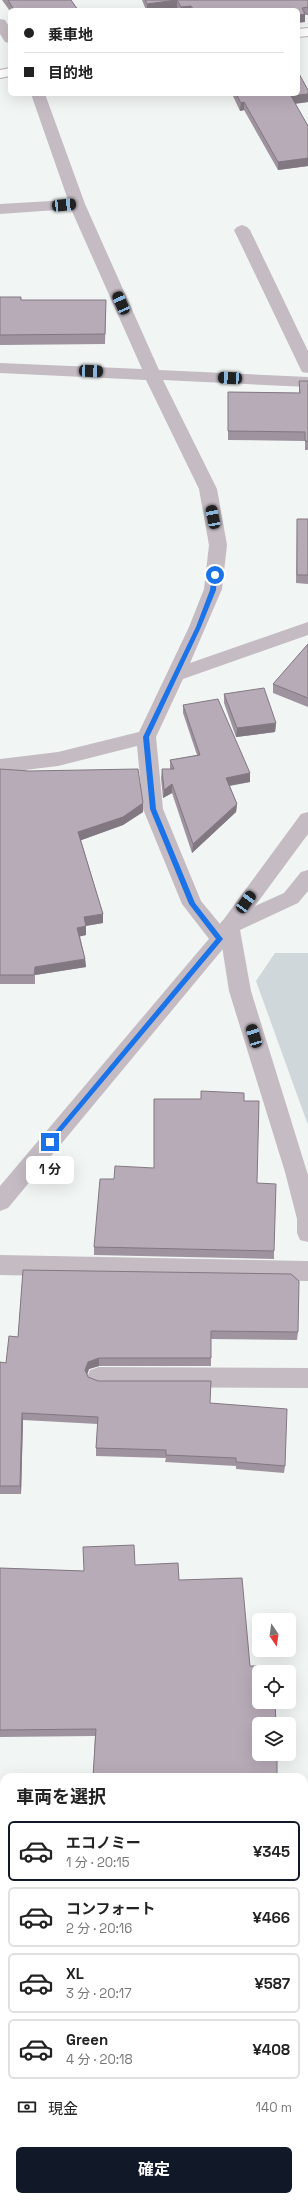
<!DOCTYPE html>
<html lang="ja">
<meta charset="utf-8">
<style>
:root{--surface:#fff;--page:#f6f6f6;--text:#222;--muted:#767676;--line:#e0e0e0;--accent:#111827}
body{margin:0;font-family:"Space Grotesk","Noto Sans JP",sans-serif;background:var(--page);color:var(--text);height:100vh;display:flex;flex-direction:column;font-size:15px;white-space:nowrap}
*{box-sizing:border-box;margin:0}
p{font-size:13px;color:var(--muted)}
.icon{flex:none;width:22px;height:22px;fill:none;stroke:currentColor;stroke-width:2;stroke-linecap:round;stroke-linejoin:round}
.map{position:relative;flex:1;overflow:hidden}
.drawer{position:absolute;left:0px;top:1773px;width:308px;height:428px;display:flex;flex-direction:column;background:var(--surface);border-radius:12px 12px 0 0;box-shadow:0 4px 16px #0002}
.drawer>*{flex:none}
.top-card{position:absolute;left:8px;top:8px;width:292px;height:88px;border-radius:6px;box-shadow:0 4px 16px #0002;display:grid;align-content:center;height:88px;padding:0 16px;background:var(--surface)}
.needle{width:26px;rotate:167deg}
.controls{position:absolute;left:252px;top:1613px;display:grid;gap:8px}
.controls a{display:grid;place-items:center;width:44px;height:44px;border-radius:6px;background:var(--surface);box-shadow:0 4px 16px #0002;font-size:20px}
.end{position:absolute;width:18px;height:18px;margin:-9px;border:5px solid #1a73e8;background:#fff;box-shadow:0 0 0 2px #fff}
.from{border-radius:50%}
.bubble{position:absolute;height:28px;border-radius:6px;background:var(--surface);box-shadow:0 4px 16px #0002;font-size:13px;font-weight:700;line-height:28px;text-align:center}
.car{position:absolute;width:12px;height:24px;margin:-12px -6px;border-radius:5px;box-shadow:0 0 3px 1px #0007;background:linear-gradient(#222 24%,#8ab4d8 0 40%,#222 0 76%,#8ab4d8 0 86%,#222 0)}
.top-card b{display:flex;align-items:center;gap:14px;height:38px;font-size:15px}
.top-card b+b{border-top:1px solid var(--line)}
.top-card i{width:10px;height:10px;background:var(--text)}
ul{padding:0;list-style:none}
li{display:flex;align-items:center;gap:12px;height:60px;margin:0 8px 6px;padding:0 8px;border:2px solid var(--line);border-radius:6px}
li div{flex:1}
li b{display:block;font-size:15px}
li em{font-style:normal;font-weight:700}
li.selected{border-color:var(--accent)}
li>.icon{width:36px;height:36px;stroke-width:1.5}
h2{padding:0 16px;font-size:18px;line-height:48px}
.pay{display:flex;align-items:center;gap:10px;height:44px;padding:0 16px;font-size:15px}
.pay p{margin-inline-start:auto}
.primary-button{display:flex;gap:8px;margin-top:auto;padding:8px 16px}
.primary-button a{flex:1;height:46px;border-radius:6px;background:var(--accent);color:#fff;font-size:16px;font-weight:700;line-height:46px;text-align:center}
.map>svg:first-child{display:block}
.green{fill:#d0d7da}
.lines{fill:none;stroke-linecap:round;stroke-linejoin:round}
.primary-casing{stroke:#b8afb7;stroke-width:2}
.minor{fill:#c4bbc3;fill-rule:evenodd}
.tertiary{fill:#c4bbc3;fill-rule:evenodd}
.primary{fill:#fff;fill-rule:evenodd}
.wall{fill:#9e939e}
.shaded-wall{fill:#817881}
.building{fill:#b8abb8;stroke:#817881}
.route{fill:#1a73e8}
</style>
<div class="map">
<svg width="308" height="2201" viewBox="0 0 308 2201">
<rect width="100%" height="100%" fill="#f1f5f4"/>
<path class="green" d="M275,953H308V1125L256,981Z"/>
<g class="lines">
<defs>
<path id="primary" d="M308,28V36L298,37V29Z
M10,68V76L0,78V70Z"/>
</defs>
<use href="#primary" class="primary-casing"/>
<path class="minor" d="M0,19L5,20L10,28V43L5,42L0,34Z
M31,94H45L85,204L159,370L308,377V387L163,380L217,489L227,545L222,589L190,663L308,622V635L183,679L156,737L163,809L201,901L220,924L222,921L284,893L301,872L308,870V891L298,903L240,930L251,991L308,1175V1242L300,1240L297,1233V1219L285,1172L229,991L222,946L213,944L182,904L143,809L137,746L58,766L0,773V759L58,752L139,732L189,627L204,589L209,545L199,489L146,380L0,373V363L142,369L71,209L0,214V204L68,200Z
M242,225L247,227L250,230L308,351V373L302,372L300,368L234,230L237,227Z
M0,1255L308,1261V1281L0,1275Z
M99,1367L308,1368V1388L99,1387L90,1384L87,1377L90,1370Z
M63,2197H93V2201H63Z
M147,2197H177L178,2201H148Z"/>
<path class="tertiary" d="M308,812V834L227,944L8,1208L0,1211V1186L213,934L301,814Z
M304,1909H308V1937H304Z
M0,1923H4V1951H0Z"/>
<use href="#primary" class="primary"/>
</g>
<path class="wall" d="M2,0H71L78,10H10V11Z
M142,0H308V15H305V22L298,10H178L177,8L161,10H146Z
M308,90V102L295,104L308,126V166L278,170L244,110L240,111L232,94H298Z
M0,297H21V300L106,310L105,344L0,345Z
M299,381H308V450H305V441L228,440V392L299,393Z
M297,519H308V584L296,583Z
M308,644V707L273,693V684Z
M224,694L276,723L275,732L236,737L224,703Z
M183,705L250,773V782L230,786L237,804L236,812L192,853L172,793L163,798L161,778L162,769H170V760L197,755L183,713Z
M0,769L143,812L123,825L81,840L103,914V923L86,926V935L80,936L85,959L86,967L35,975V984H0Z
M244,1101L257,1183L274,1251V1259L94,1255V1247L114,1179L154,1168Z
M23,1270L298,1332L297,1340L211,1339V1366H99L89,1369L87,1374L88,1377L98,1381L210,1403L285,1466L284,1473L236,1469V1466L165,1462L166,1458L96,1456V1448L98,1424L23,1420L21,1494H0V1362L6,1363L18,1337Z
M134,1545L93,1777L95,1736L0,1737V1568L84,1571Z"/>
<path class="shaded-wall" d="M177,0V8L161,10H147V4Z
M191,6V10H181V7Z
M305,14V22L298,23V15Z
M308,94V102L290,104L291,96Z
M244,102V110L240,111L241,103Z
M308,158V166L278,170V162Z
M276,723L275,732L236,737L237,728Z
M250,773V782L226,786V778Z
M172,784V793L163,798L164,790Z
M143,803V812L123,825L79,841L78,832Z
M237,804L236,812L192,853L193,844Z
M103,914V923L84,926V917Z
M86,926V935L78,937L77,928Z
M85,959L86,967L35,975V984V967Z
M99,1358V1366L89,1369L86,1378L85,1370L88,1362Z
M22,1413L23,1420L21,1494L20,1486Z"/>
<path class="building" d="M8,0H71L78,10H14Z
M145,0H308V7L302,8L305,14L298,15V10H194L191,6L181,7L177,0L147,4Z
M298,72L308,90V94L291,96L308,126V158L278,162L244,102L241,103L236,94H298Z
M0,297H21V300H106L105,334L0,335Z
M299,381H308V441H305V432L228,431V392L300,393Z
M297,519H308V575H297Z
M308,644V698L273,684Z
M264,688L276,723L237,728L224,694Z
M218,699L250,773L226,778L237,804L193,844L172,784L164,790L162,769H174L170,760L200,755L183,705Z
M0,769L29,771L138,769L143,803L123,817L78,832L103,914L84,917L86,926L77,928L85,959L35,967L34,975H0Z
M201,1091L244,1093V1101H259L257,1183L276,1184L274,1251L94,1247L100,1179H114L115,1166L154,1168V1099H201Z
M23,1270L291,1274L299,1281L298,1332L211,1331V1358H99L88,1362L85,1370L88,1377L98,1381H211L210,1403L287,1409L285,1466L236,1462V1458L166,1455V1450L96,1448L98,1417L22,1413L20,1486H0V1362L6,1363L9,1336L18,1337Z
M134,1545L135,1565L178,1563L179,1580L242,1578L250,1666H274L275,1672H259V1702H275L276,1724H259V1754H277V1776H296V1777H93L96,1729L0,1730V1568L84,1571L83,1547Z"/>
<path class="route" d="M215,573L217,575L216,590L201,627L149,737L156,809L195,903L223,939L50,1145L47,1142L48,1140L216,939L189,904L150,809L143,737L196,627L210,590L212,575Z"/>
</svg>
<div class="controls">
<a><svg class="needle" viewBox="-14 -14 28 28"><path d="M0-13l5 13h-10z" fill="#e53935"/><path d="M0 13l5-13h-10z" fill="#767676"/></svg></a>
<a><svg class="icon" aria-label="locate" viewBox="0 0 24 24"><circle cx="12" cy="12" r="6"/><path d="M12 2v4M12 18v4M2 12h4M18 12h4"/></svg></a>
<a><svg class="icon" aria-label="layers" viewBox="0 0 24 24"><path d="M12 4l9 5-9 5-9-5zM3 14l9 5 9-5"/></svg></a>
</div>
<i class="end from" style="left:215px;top:575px"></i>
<i class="end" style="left:50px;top:1142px"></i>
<div class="bubble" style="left:26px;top:1156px;width:48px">1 分</div>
<i class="car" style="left:64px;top:205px;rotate:85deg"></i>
<i class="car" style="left:121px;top:303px;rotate:336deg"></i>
<i class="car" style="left:91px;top:371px;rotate:92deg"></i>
<i class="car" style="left:230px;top:378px;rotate:273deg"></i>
<i class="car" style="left:213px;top:517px;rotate:349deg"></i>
<i class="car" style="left:246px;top:902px;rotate:36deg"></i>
<i class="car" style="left:254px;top:1036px;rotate:343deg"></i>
<div class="top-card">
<b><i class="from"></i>乗車地</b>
<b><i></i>目的地</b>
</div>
<section class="drawer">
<h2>車両を選択</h2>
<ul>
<li class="selected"><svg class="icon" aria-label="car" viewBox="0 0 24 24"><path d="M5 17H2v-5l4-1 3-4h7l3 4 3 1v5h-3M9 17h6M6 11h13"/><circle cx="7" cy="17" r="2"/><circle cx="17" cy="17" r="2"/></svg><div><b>エコノミー</b><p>1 分 · 20:15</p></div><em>¥345</em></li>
<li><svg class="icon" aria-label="car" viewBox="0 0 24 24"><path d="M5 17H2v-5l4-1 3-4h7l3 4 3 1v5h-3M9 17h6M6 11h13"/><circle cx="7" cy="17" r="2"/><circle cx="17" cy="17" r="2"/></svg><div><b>コンフォート</b><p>2 分 · 20:16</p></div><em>¥466</em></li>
<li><svg class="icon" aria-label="car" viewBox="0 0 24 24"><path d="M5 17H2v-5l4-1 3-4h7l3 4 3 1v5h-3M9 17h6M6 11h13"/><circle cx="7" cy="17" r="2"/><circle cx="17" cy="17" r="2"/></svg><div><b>XL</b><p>3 分 · 20:17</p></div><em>¥587</em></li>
<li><svg class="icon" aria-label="car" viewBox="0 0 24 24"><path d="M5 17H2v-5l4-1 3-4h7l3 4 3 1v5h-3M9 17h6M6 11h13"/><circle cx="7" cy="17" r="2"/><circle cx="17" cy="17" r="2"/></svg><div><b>Green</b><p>4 分 · 20:18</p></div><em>¥408</em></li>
</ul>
<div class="pay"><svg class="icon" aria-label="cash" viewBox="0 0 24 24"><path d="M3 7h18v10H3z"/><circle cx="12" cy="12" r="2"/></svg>現金<p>140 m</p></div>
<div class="primary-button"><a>確定</a></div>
</section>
</div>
